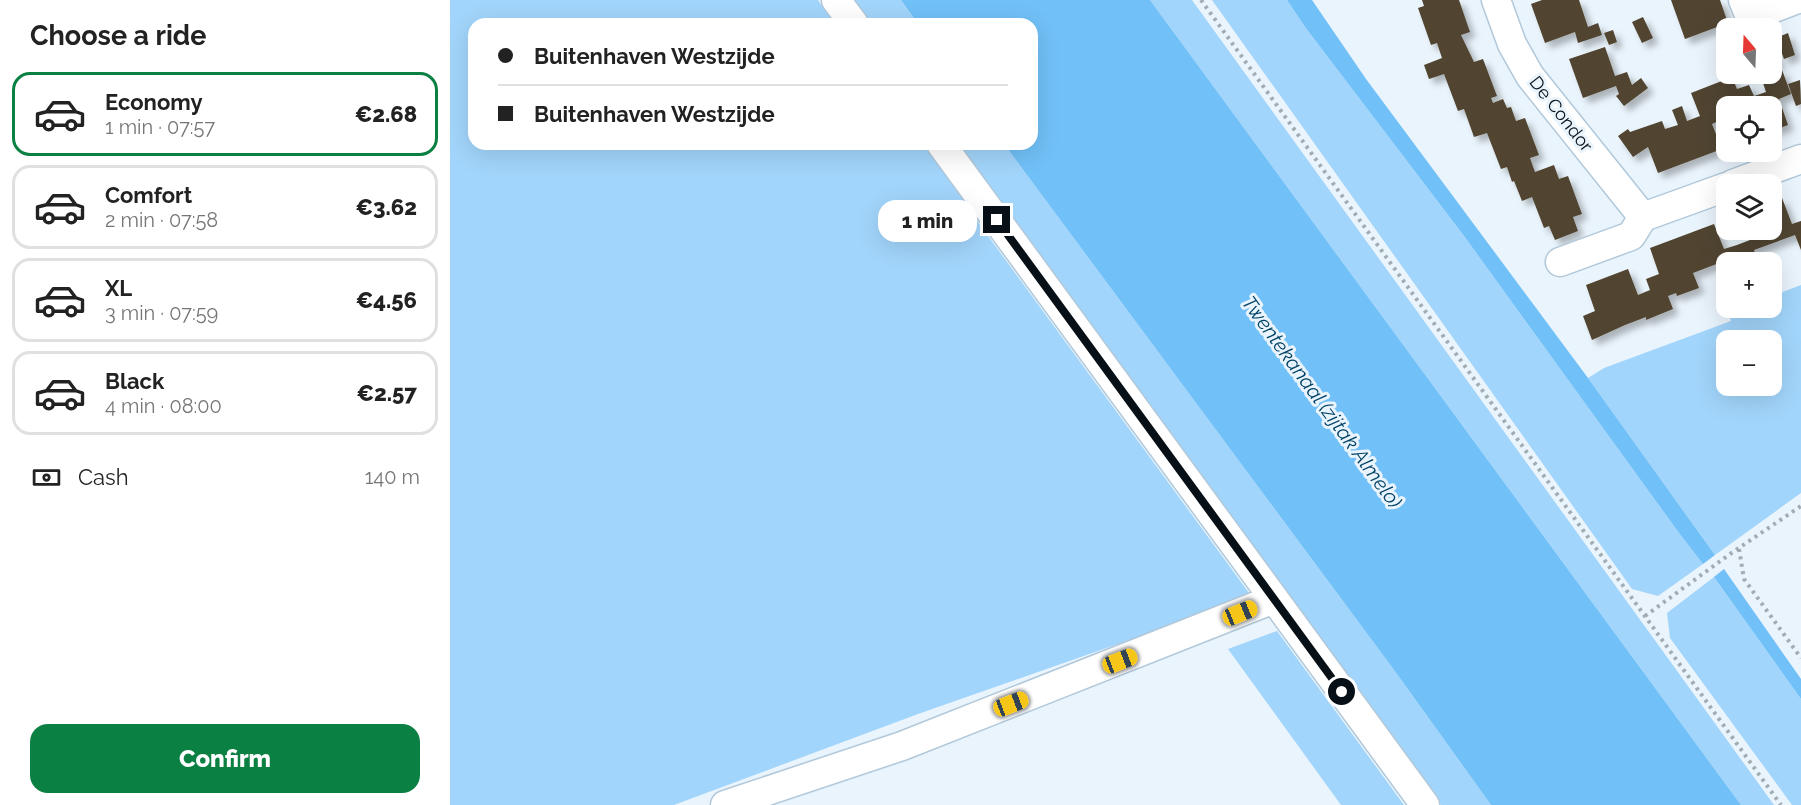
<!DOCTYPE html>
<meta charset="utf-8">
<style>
:root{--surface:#fff;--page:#f6f6f6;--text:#222;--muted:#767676;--line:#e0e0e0;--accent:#0b8043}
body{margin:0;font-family:Raleway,sans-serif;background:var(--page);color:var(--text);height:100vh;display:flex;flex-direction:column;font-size:22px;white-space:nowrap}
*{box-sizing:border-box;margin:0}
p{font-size:20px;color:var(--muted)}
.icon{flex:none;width:33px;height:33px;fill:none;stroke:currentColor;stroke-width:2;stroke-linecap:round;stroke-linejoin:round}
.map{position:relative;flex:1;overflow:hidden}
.details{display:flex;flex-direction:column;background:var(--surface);width:450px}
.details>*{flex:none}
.guide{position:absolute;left:18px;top:18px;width:570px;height:132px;border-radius:18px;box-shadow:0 6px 24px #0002;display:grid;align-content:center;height:132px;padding:0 30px;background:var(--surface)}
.needle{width:39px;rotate:341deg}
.fabs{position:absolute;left:1266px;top:18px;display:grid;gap:12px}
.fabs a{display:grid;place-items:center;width:66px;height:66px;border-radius:12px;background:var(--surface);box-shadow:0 6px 24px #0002;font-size:30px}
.end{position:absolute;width:27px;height:27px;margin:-14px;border:8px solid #081017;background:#fff;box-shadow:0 0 0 3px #fff}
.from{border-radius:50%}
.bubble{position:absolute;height:42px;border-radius:18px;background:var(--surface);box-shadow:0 6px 24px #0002;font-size:20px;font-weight:800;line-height:42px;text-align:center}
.car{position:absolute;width:18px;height:36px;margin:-18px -9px;border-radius:8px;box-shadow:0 0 4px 2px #0007;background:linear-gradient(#f5c518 24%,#345 0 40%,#f5c518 0 76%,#345 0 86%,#f5c518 0)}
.guide b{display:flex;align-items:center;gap:21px;height:57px;font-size:22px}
.guide b+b{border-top:2px solid var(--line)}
.guide i{width:15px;height:15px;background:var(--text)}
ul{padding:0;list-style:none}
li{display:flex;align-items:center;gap:18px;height:84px;margin:0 12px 9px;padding:0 18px;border:3px solid var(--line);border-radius:18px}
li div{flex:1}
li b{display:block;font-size:22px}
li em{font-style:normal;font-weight:800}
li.current{border-color:var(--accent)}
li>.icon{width:54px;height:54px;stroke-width:1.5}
h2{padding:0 30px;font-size:27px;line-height:72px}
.pay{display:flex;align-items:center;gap:15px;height:66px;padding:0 30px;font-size:22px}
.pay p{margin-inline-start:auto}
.cta{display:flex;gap:12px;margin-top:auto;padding:12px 30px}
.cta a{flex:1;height:69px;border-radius:18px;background:var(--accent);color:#fff;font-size:24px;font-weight:800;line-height:69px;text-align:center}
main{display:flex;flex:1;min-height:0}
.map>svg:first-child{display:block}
.green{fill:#a2d5fb;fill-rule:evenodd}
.water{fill:#71c0f7}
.building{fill:#514530;filter:url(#shadow)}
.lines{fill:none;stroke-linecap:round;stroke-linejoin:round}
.minor-casing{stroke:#b0c8da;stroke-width:31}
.path{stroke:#a2acb3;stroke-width:4;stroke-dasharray:3 4.5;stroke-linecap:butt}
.minor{stroke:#fff;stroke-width:28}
.route{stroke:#081017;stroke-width:8}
.labels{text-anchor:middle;stroke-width:6;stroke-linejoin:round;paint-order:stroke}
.street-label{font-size:18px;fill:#081017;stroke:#eaf4fc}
.water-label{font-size:20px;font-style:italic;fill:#004265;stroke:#eaf4fc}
</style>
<main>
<section class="details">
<h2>Choose a ride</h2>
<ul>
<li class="current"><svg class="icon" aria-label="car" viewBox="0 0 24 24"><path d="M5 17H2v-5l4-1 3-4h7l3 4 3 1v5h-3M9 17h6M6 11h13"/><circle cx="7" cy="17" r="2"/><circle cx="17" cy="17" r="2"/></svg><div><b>Economy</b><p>1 min · 07:57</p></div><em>€2.68</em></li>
<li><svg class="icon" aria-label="car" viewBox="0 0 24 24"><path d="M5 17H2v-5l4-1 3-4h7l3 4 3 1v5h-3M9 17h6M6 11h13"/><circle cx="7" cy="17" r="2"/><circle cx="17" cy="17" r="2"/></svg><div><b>Comfort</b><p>2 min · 07:58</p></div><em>€3.62</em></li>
<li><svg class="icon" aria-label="car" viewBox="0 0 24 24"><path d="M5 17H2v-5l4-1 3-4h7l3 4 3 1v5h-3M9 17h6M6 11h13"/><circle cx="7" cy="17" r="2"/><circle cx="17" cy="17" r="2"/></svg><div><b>XL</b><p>3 min · 07:59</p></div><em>€4.56</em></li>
<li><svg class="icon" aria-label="car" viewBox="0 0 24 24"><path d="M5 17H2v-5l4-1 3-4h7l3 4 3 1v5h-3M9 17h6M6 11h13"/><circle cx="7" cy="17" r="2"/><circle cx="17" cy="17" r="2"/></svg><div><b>Black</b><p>4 min · 08:00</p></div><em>€2.57</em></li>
</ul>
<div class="pay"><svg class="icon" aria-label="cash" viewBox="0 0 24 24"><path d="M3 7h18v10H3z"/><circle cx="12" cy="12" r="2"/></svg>Cash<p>140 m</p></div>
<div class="cta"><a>Confirm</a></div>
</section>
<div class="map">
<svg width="1351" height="805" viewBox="0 0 1351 805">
<defs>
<filter id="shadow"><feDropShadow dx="5.5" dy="5.5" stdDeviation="3" flood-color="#0004"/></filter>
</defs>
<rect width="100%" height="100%" fill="#eaf4fc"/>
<path class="green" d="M0,0H368L385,24H24V144H474L504,184L530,225L802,597L468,714L224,805H0Z
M403,0H451L468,24H421Z
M700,0H742L1324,805H1291Z
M762,0H837L855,27L1014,236L1229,533L1253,564L1208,596L1182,589Z
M509,144H554L947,674L1041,805H991L541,194L525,165Z
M1351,285V493L1265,555L1138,378L1154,368L1281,321L1278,312L1290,308H1322V296ZM1276,340H1322V386H1276Z
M1264,577L1351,699V805H1342L1220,638L1217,613Z
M827,631L954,805H891L778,649Z"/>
<path class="water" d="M451,0H700L1291,805H1041L947,674L554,144H582V24H468Z
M837,0H862L916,79L1138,378L1265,555L1253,564L1229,533L1014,236L855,27Z
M1274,569L1351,679V699L1264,577Z"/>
<path class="building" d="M972,0H1009L1020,32L1011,35L1024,62L1033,59L1047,96L1041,98L1043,103L1053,99L1057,108L1061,107L1066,121L1075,118L1089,155L1080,158L1085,172L1104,165L1109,179L1118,176L1132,214L1123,217L1128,231L1105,240L1099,226L1094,228L1082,197L1072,201L1064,181L1062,182L1057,167L1051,169L1037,133L1024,137L1014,109L1008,111L994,74L979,79L974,65L992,58L987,43L981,45L968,8L974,6Z
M1092,0H1129L1138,27L1148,23L1152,35L1128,43L1125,32L1095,43L1081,4Z
M1221,0H1270L1278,23L1235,39Z
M1193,17L1203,38L1192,43L1182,22Z
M1163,30L1167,42L1159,45L1154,33Z
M1338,33L1345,55L1334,59L1326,38Z
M1322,44L1329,64L1322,67Z
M1155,47L1165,76L1177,72L1182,85L1191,78L1198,88L1174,106L1166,96L1169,94L1166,86L1133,98L1119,59Z
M1332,70L1341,94L1329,99L1338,125L1322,131V106H1276V118L1262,124L1272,149L1208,173L1198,147L1183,157L1168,136L1178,129L1180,132L1212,121L1215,129L1228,125L1222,110L1232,106L1237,121L1250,116L1241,93L1282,77L1287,89L1299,85L1304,96L1316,92L1312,80L1320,77L1319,74Z
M1350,80L1351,104L1346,106L1338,84Z
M1332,198L1342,224L1351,221V250L1345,235L1304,250L1308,262H1278L1277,260L1243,273L1249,288L1227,296L1226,293L1218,296L1223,309L1196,320V317L1175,325L1142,340L1133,316L1145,311L1136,285L1178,269L1188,295L1200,290L1196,279L1209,274L1200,248L1264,224L1274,249L1287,245L1300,240L1296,230H1322V203Z"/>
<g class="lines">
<defs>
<path id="minor" d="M386,0L404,24
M1046,0L1062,44L1080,76L1193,217
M1293,0L1300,17L1345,0
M491,144L975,805
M1283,184L1351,159
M1110,262L1181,236L1193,217L1276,187
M275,805L452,746L824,599"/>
</defs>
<use href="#minor" class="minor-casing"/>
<path class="path" d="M751,0L1331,805
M1289,549L1294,579L1351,658
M1195,616L1280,554L1351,506"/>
<use href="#minor" class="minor"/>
</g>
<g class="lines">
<path class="route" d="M547,220L892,692"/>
</g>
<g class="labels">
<g class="street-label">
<text transform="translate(1111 114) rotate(52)" y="6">De Condor</text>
</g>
<g class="water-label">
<text transform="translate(872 402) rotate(54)" y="7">Twentekanaal (zijtak Almelo)</text>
</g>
</g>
</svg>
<div class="fabs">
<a><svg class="needle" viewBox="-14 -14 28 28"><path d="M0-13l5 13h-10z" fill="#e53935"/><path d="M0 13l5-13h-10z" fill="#767676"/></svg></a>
<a><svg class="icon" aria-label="locate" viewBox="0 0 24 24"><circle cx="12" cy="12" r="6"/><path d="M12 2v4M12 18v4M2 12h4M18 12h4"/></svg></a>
<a><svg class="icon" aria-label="layers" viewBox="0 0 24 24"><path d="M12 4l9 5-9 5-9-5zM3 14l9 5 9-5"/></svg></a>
<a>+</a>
<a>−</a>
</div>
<i class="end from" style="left:892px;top:692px"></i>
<i class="end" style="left:547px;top:220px"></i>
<div class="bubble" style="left:428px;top:200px;width:99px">1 min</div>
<i class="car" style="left:790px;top:613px;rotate:68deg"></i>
<i class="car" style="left:670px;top:661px;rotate:69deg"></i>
<i class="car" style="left:561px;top:704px;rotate:69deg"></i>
<div class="guide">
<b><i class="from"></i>Buitenhaven Westzijde</b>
<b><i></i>Buitenhaven Westzijde</b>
</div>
</div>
</main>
